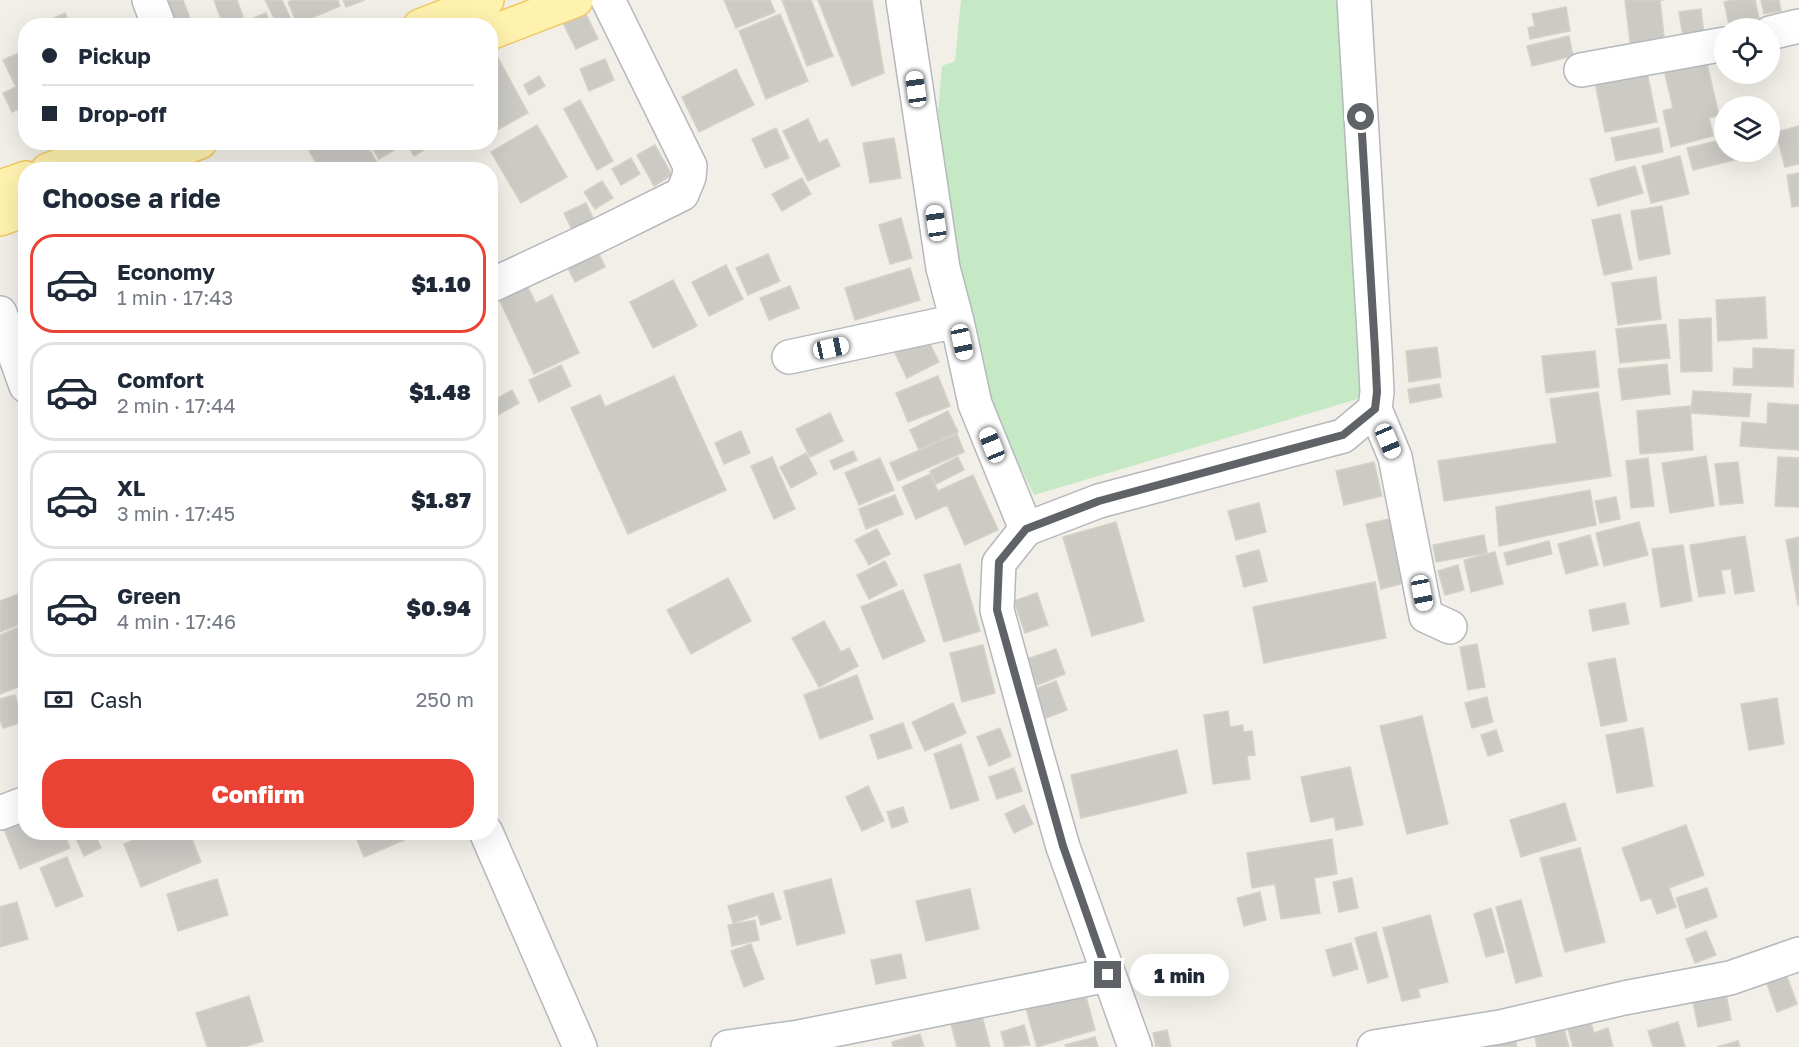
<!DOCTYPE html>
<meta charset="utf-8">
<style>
:root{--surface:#fff;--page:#f6f6f7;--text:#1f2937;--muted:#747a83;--line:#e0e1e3;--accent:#ea4335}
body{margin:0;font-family:"Golos Text",sans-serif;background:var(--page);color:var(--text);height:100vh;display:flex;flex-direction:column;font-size:22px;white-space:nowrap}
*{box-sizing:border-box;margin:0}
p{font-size:20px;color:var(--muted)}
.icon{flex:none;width:33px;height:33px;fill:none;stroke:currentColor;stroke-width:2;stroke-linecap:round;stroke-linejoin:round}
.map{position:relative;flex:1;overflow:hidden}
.details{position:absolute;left:18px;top:162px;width:480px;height:678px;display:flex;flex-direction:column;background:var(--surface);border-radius:24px;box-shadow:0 6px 24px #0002}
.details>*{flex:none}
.hud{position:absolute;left:18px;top:18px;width:480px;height:132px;border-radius:24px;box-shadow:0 6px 24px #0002;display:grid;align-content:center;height:132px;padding:0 24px;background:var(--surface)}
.controls{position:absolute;left:1714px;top:18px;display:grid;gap:12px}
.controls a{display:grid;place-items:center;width:66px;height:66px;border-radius:50%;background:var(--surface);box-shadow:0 6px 24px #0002;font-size:30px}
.end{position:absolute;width:27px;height:27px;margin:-14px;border:8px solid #5f6368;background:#fff;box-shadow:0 0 0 3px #fff}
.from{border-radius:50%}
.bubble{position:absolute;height:42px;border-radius:21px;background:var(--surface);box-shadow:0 6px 24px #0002;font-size:20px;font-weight:800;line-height:42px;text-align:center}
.car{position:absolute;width:18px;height:36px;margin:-18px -9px;border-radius:8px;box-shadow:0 0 4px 2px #0007;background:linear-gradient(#fff 24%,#345 0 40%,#fff 0 76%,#345 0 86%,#fff 0)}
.hud b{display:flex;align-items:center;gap:21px;height:57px;font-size:22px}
.hud b+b{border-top:2px solid var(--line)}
.hud i{width:15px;height:15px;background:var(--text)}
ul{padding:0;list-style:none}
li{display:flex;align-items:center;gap:18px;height:99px;margin:0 12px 9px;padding:0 12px;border:3px solid var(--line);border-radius:24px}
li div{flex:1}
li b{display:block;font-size:22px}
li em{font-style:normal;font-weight:800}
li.on{border-color:var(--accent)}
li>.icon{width:54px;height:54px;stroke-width:1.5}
h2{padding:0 24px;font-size:27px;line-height:72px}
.pay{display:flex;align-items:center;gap:15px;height:66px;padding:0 24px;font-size:22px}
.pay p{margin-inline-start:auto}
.cta{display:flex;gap:12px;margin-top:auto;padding:12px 24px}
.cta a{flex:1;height:69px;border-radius:24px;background:var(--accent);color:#fff;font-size:24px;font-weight:800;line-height:69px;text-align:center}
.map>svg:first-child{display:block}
.green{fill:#c5e8c5}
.building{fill:#cccac5;stroke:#d6d1c6;stroke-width:1.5}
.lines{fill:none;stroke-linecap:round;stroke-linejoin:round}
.minor-casing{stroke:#b5b8bc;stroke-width:36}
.major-casing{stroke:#f2c960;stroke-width:36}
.minor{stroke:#fff;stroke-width:33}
.major{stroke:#fff2af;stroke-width:33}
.route{stroke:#5f6368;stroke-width:8}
</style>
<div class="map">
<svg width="1799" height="1047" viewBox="0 0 1799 1047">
<rect width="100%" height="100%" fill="#f1efe8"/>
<path class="green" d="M961,0H1337L1363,362L1361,398L1034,495L997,420L960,279L938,112L942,66L955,61Z"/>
<path class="building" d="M154,0H183L193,26H165Z
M214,0H237L243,17L223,25Z
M265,0H282L294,26H278Z
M292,0H338L340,6L297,24L288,2Z
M343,0H365L346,7Z
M724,0H770L775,12L736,28Z
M782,0H811L833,56L807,66Z
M818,0H872L884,73L852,86Z
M1625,0H1664H1660L1665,46L1631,50Z
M1732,0H1755L1759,18L1729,25L1724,2Z
M1761,0H1779L1781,11L1764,14Z
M1566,7L1570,31L1530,39L1528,28L1535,26L1532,14Z
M1701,9L1704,34L1683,37L1679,12Z
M585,12L598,39L576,49L563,23Z
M65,13L71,26H37Z
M266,13L271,26H234Z
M780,14L808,81L766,99L739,31Z
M1569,36L1573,56L1532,66L1527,46Z
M26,50V106L12,112L3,93L16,87L3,60Z
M497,56L528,113L495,131L490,123V60Z
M605,59L614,80L589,91L580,69Z
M1706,60L1719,115L1709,118L1713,136L1671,147L1663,111L1673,108L1664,70Z
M1645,62L1657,122L1605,132L1593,72Z
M736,69L754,105L699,132L682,97Z
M539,76L545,86L529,95L524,85Z
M580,100L613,161L597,170L564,109Z
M808,119L819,143L827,139L840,166L808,181L783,131Z
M537,125L567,177L521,203L491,152Z
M1799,126V164L1785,167L1776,132Z
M776,128L789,158L765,168L752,139Z
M1659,128L1663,152L1616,161L1611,138Z
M894,138L901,178L870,183L863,143Z
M1725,139V152H1746L1747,157L1693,170L1687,148Z
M304,142H365L379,166L374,170H320Z
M369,142H399L401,146L379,159Z
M406,142H423L427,148L414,156Z
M655,145L672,175L654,186L637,155Z
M1680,156L1689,194L1651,203L1642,166Z
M631,158L640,174L621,185L612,169Z
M1635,166L1643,193L1598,206L1590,179Z
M1799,173V206L1792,207L1787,175Z
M802,178L811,194L782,211L772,194Z
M602,181L613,198L595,209L584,192Z
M586,203L594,220L572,230L564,213Z
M1662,206L1670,254L1639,260L1631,211Z
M1620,214L1632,269L1604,275L1592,220Z
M901,218L912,258L890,264L879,225Z
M594,243L605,267L575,282L563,258Z
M768,254L780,281L748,295L736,268Z
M726,265L743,299L709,316L692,282Z
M910,268L920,300L855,320L845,288Z
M1656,277L1661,319L1618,325L1612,283Z
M673,280L697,326L653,348L630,302Z
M527,286L536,303L552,295L579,353L534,374L499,299Z
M790,286L799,308L769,320L760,298Z
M26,293V313L18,296Z
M1765,297L1767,338L1718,341L1716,300Z
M1711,318L1712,371L1681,372L1679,320Z
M1666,324L1670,358L1620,363L1616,329Z
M927,338L939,362L907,378L895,353Z
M1437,347L1441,377L1409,382L1406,351Z
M1753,348L1794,350L1793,387L1733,385L1734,368L1753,369Z
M1595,351L1599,387L1546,393L1542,356Z
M1667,364L1670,394L1622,400L1618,369Z
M561,365L571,386L539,402L529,380Z
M674,376L726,490L628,534L571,408L600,395L605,407Z
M938,376L950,406L908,422L896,393Z
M1439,384L1442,397L1410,403L1408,389Z
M512,390L519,403L498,415L491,402Z
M1693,391L1751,394L1749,417L1691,413Z
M1598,392L1611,476L1444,501L1438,461L1557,443L1550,399Z
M1768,403L1799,405V450L1740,446L1742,422L1767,424Z
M1690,406L1693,450L1640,454L1637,411Z
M948,411L958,432L919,450L910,430Z
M830,413L843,441L810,457L796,429Z
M741,431L750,453L724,464L715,443Z
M957,434L964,452L898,481L890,463Z
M853,451L857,460L834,470L830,461Z
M806,453L817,474L791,488L780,467Z
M1706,456L1714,506L1670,513L1662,463Z
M772,457L795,509L774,519L751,466Z
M958,457L964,470L936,484L930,471Z
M1778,457L1799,458V507L1775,506Z
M880,458L894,490L859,505L845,473Z
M1648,458L1654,506L1631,508L1626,461Z
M1374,462L1382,496L1344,505L1336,471Z
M1738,462L1743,503L1720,505L1715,464Z
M930,474L938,491L973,475L998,530L965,545L947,505L916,519L902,487Z
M1590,490L1596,525L1499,546L1496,507Z
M895,495L903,514L866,529L859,509Z
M1616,497L1620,519L1600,523L1595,501Z
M1259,503L1266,532L1236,540L1228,511Z
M1389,519L1404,583L1381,589L1366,524Z
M1116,522L1144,621L1092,636L1063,537Z
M1639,522L1648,555L1604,566L1596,533Z
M877,529L890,554L869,565L855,540Z
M1484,535L1487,553L1436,562L1433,545Z
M1590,535L1598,565L1566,574L1558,544Z
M1745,536L1754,591L1735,594L1731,569L1721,570L1725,593L1699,597L1690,545Z
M1799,537V604L1798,605L1786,540Z
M1549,541L1552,554L1507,565L1504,553Z
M1683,545L1692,601L1661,607L1652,549Z
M1259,550L1267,581L1244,587L1236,556Z
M1495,552L1503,584L1471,592L1464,560Z
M885,561L897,585L869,599L857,575Z
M960,564L980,631L944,642L924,575Z
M1458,565L1464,590L1445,595L1438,571Z
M728,578L751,621L691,654L667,610Z
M1375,582L1386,638L1264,663L1253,607Z
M903,590L925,641L883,659L861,607Z
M26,591V622L0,632V601Z
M1037,593L1048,625L1025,633L1014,601Z
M1625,603L1629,624L1593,631L1589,610Z
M824,621L841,652L849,648L858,666L819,687L792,638Z
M26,624V684L0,694V635Z
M1477,644L1485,687L1468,690L1460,647Z
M983,645L995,693L962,702L950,653Z
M1056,649L1065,674L1037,685L1027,659Z
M1615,658L1627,721L1601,726L1588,663Z
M857,675L873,719L820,739L804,695Z
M1056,681L1067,710L1046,718L1035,689Z
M15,695L23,722L3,728L0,720V699Z
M1487,697L1493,722L1472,728L1465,703Z
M1777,698L1784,744L1749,750L1741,704Z
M953,703L966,733L925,751L912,722Z
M1228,711L1230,727L1243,725V732L1252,731L1255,755L1247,756L1250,779L1213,784L1204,715Z
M1422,716L1448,824L1407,834L1380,726Z
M903,723L912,748L878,759L870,735Z
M1000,728L1011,756L989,766L977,737Z
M1643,728L1653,786L1617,793L1606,735Z
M1496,730L1503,751L1488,756L1481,735Z
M961,744L979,800L951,809L934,754Z
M1177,750L1187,793L1081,818L1071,775Z
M1350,767L1363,825L1336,830L1334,817L1311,822L1301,777Z
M1014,768L1022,791L997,799L989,777Z
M868,786L884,821L862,831L846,797Z
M1565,803L1576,840L1521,857L1510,820Z
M1024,805L1033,824L1014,833L1005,814Z
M903,807L908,822L892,828L887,812Z
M26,814V832H64L70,848L20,869L2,824Z
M1686,825L1704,875L1669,888L1676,907L1657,914L1651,898L1641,901L1622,848Z
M73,832H94L101,848L84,856Z
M152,832H189L201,862L141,887L124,844Z
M354,832H407L409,838L364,857Z
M1332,839L1337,874L1314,878L1320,913L1281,919L1275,884L1252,888L1247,853Z
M1580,848L1605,942L1565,952L1540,858Z
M67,857L83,896L56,907L40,868Z
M1352,878L1358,908L1339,912L1333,882Z
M217,879L228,915L178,931L167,894Z
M831,879L845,933L797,945L784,891Z
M1707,888L1717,917L1686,928L1676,898Z
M970,889L979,929L926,941L916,901Z
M1260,892L1266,920L1244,926L1237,898Z
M773,893L781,919L761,925L758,915L733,923L728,906Z
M1521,900L1542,976L1516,983L1496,907Z
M17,902L28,939L0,947V907Z
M1491,908L1504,952L1486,957L1474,914Z
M1430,915L1448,982L1418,989L1420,997L1402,1001L1383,928Z
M755,920L759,940L732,946L728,925Z
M1706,931L1716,955L1695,963L1686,939Z
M1376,932L1388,977L1368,983L1355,938Z
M1351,943L1358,969L1333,976L1326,950Z
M751,944L764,979L744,987L731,951Z
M901,954L906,978L876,984L871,960Z
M1785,971L1797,1004L1777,1012L1765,978Z
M1083,985L1095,1030L1037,1047L1024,1001Z
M1726,994L1731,1020L1698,1027L1693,1002Z
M249,996L263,1041L244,1047H207L196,1013Z
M982,1016L990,1047H957L951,1024Z
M1589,1016L1594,1033L1608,1028L1613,1047H1573L1566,1022Z
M1678,1022L1685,1047H1653L1648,1031Z
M1024,1025L1030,1045L1005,1047L1001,1032Z
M1564,1029L1569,1047H1537L1535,1037Z
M1167,1030L1171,1047H1156L1153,1033Z
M920,1034L924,1047H893L892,1042Z
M1095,1037L1098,1047H1066L1065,1045Z
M1515,1039L1517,1047H1492V1046Z
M1738,1041L1740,1047H1717Z"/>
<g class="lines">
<defs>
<path id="minor" d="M149,0L159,26
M903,0L943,268L957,321L975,404L1026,529
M1770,33L1799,26
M1581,70L1725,44
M490,286L597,236L682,194L689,177L690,166L608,0
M0,313L26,386
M789,357L957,321
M1375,409L1395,457L1426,616L1450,627
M0,813L26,803
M486,832L580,1047
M728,1047L799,1037
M795,1047L799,1037L1108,975
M1135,1047L1063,847L1036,752L997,610L999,563L1026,529L1099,501L1343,436L1375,409L1377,392L1375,350L1354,0
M1374,1047L1500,1027L1624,998L1730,978L1799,954"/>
<path id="major" d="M420,26L487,0
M490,33L576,0
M48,170L121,142
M130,170L200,142
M0,187L26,178
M0,219L26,210"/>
</defs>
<use href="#minor" class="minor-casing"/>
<use href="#major" class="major-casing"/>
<use href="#minor" class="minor"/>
<use href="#major" class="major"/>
</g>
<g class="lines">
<path class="route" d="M1108,975L1063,846L997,610L999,562L1026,529L1099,501L1343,435L1375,409L1377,392L1375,350L1361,117"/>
</g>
</svg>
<div class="controls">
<a><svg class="icon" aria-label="locate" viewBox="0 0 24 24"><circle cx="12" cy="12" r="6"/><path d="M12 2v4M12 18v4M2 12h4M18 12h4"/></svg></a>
<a><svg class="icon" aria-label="layers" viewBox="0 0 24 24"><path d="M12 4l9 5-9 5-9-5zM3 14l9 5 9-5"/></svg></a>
</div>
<i class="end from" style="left:1361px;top:117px"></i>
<i class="end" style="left:1108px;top:975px"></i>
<div class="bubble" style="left:1130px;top:954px;width:99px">1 min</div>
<i class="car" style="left:916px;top:89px;rotate:352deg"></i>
<i class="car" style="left:936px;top:223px;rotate:352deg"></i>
<i class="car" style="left:962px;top:342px;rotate:168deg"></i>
<i class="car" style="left:831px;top:348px;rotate:78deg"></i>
<i class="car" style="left:1388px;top:441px;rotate:157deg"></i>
<i class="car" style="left:992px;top:445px;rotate:338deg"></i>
<i class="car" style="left:1422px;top:593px;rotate:169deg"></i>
<div class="hud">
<b><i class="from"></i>Pickup</b>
<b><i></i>Drop-off</b>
</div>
<section class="details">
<h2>Choose a ride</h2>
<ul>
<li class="on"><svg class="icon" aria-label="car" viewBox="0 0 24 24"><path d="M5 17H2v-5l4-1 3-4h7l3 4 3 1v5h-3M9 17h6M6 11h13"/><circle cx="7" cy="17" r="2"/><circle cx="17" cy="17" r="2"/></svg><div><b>Economy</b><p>1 min · 17:43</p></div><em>$1.10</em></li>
<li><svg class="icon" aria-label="car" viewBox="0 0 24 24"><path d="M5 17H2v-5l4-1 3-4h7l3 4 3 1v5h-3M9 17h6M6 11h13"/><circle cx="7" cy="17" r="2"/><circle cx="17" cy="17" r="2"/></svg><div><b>Comfort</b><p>2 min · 17:44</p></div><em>$1.48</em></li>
<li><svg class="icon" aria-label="car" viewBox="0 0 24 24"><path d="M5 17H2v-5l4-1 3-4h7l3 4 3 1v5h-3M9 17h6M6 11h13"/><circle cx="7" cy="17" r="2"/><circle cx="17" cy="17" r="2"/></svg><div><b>XL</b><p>3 min · 17:45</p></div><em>$1.87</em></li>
<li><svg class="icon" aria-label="car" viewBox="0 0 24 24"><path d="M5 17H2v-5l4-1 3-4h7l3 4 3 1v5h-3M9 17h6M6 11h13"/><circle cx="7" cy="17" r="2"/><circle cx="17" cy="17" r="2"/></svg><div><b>Green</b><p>4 min · 17:46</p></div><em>$0.94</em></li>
</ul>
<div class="pay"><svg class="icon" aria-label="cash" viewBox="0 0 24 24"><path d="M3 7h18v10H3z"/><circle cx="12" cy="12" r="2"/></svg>Cash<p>250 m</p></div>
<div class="cta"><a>Confirm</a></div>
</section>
</div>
